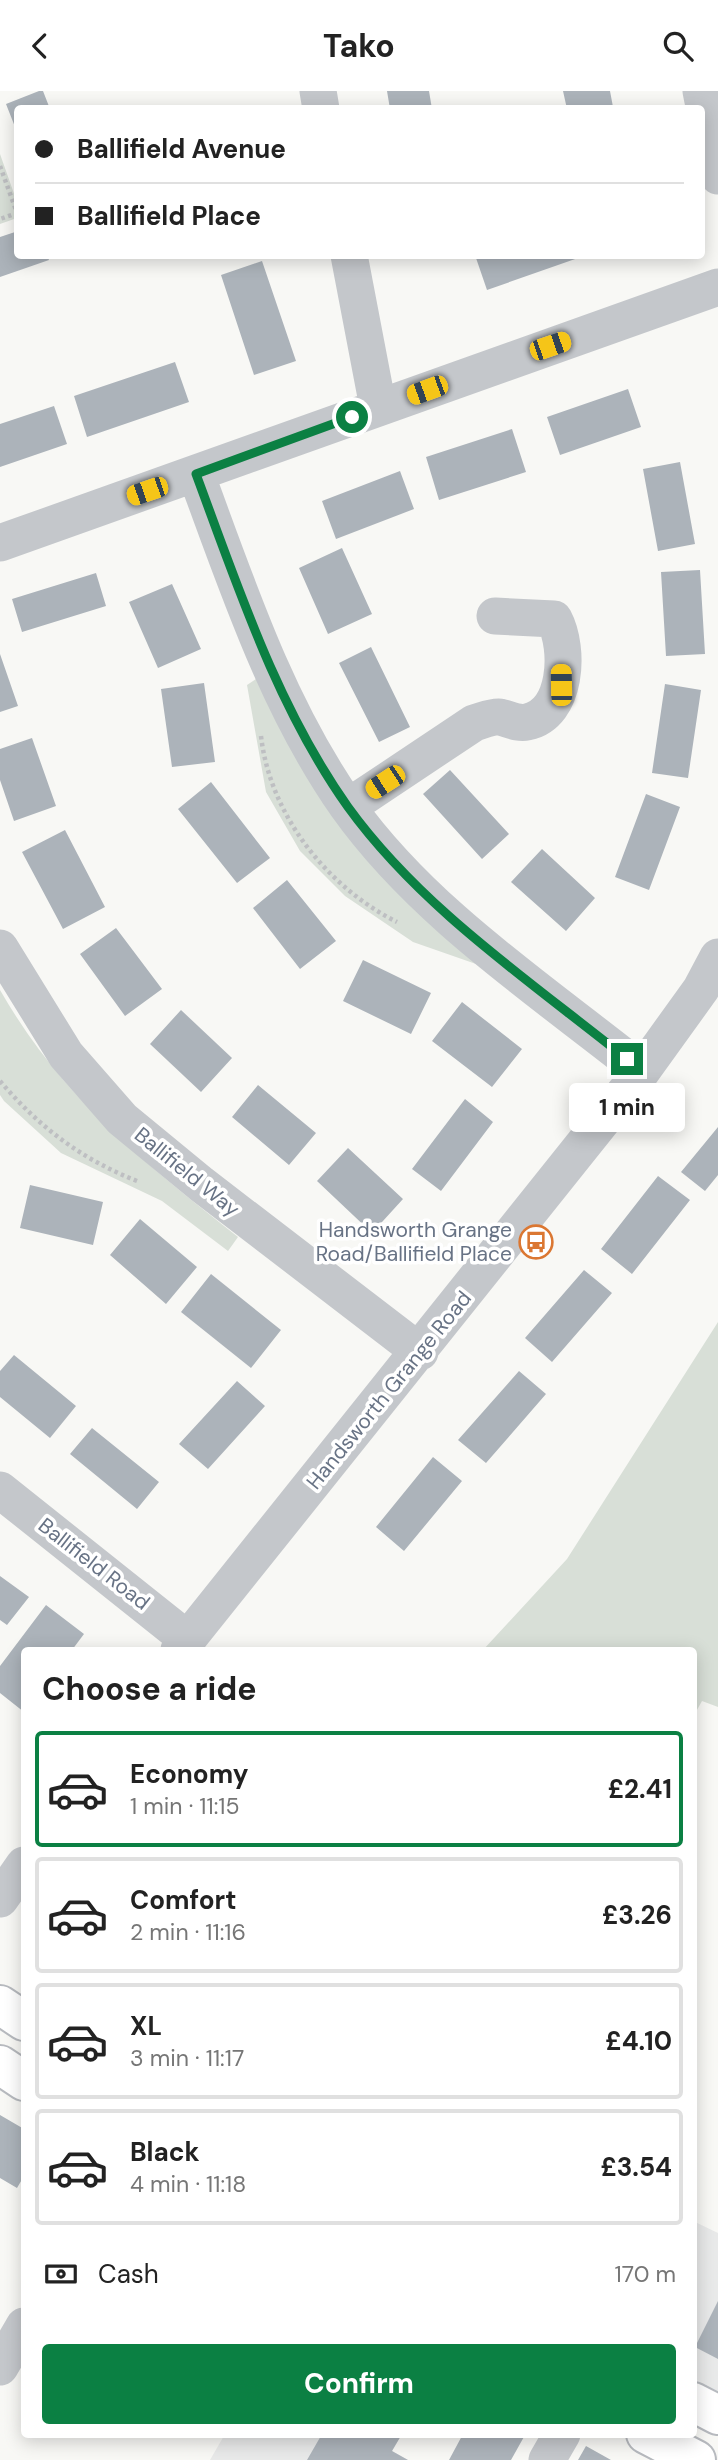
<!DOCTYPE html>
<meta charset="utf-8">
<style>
:root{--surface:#fff;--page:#f2f2f2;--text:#222;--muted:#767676;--line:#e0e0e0;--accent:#0b8043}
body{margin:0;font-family:"DM Sans",sans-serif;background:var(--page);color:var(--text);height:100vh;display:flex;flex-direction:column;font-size:26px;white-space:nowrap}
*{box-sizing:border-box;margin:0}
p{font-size:23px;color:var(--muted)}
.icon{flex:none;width:38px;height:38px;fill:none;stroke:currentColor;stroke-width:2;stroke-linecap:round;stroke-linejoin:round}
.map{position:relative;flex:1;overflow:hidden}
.details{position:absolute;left:21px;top:1556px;width:676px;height:791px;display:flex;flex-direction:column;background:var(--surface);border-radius:7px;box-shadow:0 4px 18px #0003}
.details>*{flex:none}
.hud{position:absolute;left:14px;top:14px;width:691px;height:154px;border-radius:7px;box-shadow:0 4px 18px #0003;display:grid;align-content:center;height:154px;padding:0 21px;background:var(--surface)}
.end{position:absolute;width:32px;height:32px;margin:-16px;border:9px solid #0b8043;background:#fff;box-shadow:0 0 0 4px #fff}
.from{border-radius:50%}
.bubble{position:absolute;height:49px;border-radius:7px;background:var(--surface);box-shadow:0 4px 18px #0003;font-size:23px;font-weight:700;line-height:49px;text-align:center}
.car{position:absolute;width:21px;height:42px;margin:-21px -10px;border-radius:9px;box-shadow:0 0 5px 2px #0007;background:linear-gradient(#f5c518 24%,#345 0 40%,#f5c518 0 76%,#345 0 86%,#f5c518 0)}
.hud b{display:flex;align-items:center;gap:24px;height:66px;font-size:26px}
.hud b+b{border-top:2px solid var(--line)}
.hud i{width:18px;height:18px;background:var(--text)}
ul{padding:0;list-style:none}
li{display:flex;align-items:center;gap:21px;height:116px;margin:0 14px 10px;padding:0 7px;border:4px solid var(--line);border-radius:7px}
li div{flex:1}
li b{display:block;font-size:26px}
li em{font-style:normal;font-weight:700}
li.on{border-color:var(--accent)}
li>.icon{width:63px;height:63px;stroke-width:1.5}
h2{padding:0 21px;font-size:32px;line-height:84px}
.pay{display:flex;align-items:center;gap:18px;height:77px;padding:0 21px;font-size:26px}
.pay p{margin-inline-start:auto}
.action{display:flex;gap:14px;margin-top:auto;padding:14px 21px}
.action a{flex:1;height:80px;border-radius:7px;background:var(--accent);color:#fff;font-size:28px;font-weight:700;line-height:80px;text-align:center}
header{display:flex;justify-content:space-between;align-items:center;height:91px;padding:0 21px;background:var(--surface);font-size:32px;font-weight:700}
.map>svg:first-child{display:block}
.built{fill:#e8e9e9}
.green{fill:#d8dfd7}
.building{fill:#acb3ba}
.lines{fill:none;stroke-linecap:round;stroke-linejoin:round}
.major-casing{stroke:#b7babf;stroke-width:42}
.path{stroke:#bebfc2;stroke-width:4.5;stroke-dasharray:3.5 3.5;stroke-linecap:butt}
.minor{stroke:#c4c7cb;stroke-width:37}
.major{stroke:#fff;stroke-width:38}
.route{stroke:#0b8043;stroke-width:9}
.labels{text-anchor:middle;stroke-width:7;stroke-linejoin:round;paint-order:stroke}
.street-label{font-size:21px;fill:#687385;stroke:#fff}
.poi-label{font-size:21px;fill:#687385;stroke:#fff;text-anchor:end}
</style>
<header><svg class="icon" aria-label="back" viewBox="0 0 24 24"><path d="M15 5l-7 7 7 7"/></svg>Tako<svg class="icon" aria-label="search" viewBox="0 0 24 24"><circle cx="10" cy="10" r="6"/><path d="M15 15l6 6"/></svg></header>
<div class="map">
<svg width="718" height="2369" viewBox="0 0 718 2369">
<rect width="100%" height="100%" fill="#f8f8f5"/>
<path class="built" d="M693,2130L718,2142V2304L693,2291Z
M225,2343H402L392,2360L408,2369H210Z"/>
<path class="green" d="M0,63L17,111V127L0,133Z
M256,588L476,873L413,851L345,805L300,760L266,701L247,594Z
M0,899C62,1007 142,1070 238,1146L228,1160L162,1110L61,1062L4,1010L0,1004Z
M718,1231V1616L702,1610L693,1626V1559H483L567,1468Z"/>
<path class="building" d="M39,0H43L50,18H18L17,41L6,13Z
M387,0H429L432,18H390Z
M563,0H610L613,16L567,18Z
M18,140V164H47L49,169L0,186V146Z
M482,164H577L578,167L487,199L476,167Z
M262,170L296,270L254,284L221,184Z
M175,271L189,311L87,346L74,305Z
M628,298L641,336L560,364L547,326Z
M54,315L67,353L0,376V333Z
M512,338L526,381L439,409L426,366Z
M680,371L695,453L658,460L643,378Z
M400,380L414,418L336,448L322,410Z
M342,457L372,523L328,543L299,477Z
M700,479L705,563L666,565L661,481Z
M96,482L106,515L22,541L12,508Z
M172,493L201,558L158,577L129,511Z
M371,556L410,636L379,651L339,572Z
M0,563L18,615L0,621Z
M204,592L215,671L172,676L161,598Z
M665,593L701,599L688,687L652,682Z
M32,647L56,715L14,730L0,689V658Z
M450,679L509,743L482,768L423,703Z
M211,691L270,767L237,792L178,718Z
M646,703L680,716L649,799L615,786Z
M65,739L105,816L63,838L22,761Z
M542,758L595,807L566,840L511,791Z
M287,789L336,850L300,878L253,817Z
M116,837L162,898L125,925L80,863Z
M363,869L431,902L411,943L343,910Z
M462,911L522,958L492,996L432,950Z
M181,919L232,967L201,1001L150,953Z
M258,994L316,1042L289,1074L232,1026Z
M465,1008L493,1031L441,1100L412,1078Z
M718,1036V1084L705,1100L681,1081Z
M348,1057L403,1108L372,1142L317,1090Z
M658,1085L690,1109L632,1183L601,1158Z
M30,1094L103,1111L93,1154L20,1137Z
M140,1128L197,1176L166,1213L110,1164Z
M584,1179L612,1202L552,1271L525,1247Z
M211,1183L281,1239L251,1277L181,1221Z
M14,1264L76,1315L50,1347L0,1306V1280Z
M519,1280L546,1303L486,1372L458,1349Z
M237,1290L265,1315L208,1378L179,1353Z
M92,1337L159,1391L137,1418L70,1363Z
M433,1366L462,1390L404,1460L376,1436Z
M0,1485L29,1506L7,1534L0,1529Z
M46,1514L84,1543L72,1559H24V1621L0,1602V1575Z
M0,2024L24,2038V2085L17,2097L0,2087Z
M718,2210V2268L695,2256Z
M322,2343H402L392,2360L408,2369H307Z
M463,2343H523L525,2344L511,2369H449Z
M586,2355L611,2369H578Z"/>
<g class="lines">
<defs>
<path id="major" d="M0,1914L24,1930
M0,1974L24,1990
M693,2311L718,2324
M646,2343L696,2369"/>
</defs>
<use href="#major" class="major-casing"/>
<path class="path" d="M0,75L17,122L0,128
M261,645C270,724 327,796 397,831
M0,990C39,1036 81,1068 137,1090"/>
<path class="minor" d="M318,0L321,18
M701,0L718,85
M349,164L378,316
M196,383C238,497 277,615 347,715C423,822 541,899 642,980
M0,452L718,196
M348,716L474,632C482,630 492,625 500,626C509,628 518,633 527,631C567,623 570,558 554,528L495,525
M0,857L66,964L122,1028L201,1093L420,1261
M0,1399L187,1548
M179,1559L642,980L701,898L718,866
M0,1808L24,1774
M0,2276L24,2235
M547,2369L562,2343"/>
<use href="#major" class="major"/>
</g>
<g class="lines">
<path class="route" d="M352,326L196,383C238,496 277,616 348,716C421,817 530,890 627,968"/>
</g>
<defs>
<symbol id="bus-ring" viewBox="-11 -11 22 22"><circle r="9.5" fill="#fff" stroke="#db7732" stroke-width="1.5"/><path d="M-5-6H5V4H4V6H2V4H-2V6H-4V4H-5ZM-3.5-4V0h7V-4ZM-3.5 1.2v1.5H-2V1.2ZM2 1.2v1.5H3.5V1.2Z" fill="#db7732"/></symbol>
</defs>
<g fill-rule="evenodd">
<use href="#bus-ring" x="517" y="1132" width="38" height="38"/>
</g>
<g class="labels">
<g class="street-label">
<text transform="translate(187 1081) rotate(39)" y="7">Ballifield Way</text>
<text transform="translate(389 1299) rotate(-51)" y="7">Handsworth Grange Road</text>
<text transform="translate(94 1473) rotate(38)" y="7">Ballifield Road</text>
</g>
<g class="poi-label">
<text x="512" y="1146">Handsworth Grange<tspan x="512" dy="24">Road/Ballifield Place</tspan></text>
</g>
</g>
</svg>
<i class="end from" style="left:352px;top:326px"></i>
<i class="end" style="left:627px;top:968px"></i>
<div class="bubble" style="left:569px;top:992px;width:116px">1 min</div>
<i class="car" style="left:550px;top:255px;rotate:71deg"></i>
<i class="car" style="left:427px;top:299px;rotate:250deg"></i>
<i class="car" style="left:147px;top:400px;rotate:251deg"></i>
<i class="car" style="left:561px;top:594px;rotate:359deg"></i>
<i class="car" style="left:385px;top:691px;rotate:237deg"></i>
<div class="hud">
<b><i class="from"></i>Ballifield Avenue</b>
<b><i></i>Ballifield Place</b>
</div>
<section class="details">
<h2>Choose a ride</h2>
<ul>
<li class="on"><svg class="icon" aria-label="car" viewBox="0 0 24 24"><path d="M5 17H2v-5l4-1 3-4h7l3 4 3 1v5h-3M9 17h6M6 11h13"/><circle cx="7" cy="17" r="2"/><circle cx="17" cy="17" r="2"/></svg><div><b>Economy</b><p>1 min · 11:15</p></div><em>£2.41</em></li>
<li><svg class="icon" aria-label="car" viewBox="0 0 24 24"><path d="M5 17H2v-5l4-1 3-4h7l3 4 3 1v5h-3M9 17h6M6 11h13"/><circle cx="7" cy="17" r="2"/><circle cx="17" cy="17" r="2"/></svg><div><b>Comfort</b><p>2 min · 11:16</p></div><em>£3.26</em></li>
<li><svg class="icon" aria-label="car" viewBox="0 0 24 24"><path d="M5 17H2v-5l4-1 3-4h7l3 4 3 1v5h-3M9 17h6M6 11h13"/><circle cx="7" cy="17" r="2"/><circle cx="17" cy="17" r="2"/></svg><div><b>XL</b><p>3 min · 11:17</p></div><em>£4.10</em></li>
<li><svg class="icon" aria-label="car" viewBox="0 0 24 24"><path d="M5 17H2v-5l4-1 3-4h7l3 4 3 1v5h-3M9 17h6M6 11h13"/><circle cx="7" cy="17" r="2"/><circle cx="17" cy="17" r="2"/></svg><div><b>Black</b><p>4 min · 11:18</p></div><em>£3.54</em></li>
</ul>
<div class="pay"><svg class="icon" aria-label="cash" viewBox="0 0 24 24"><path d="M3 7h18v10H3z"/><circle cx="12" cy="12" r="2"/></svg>Cash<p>170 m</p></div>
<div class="action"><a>Confirm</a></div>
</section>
</div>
